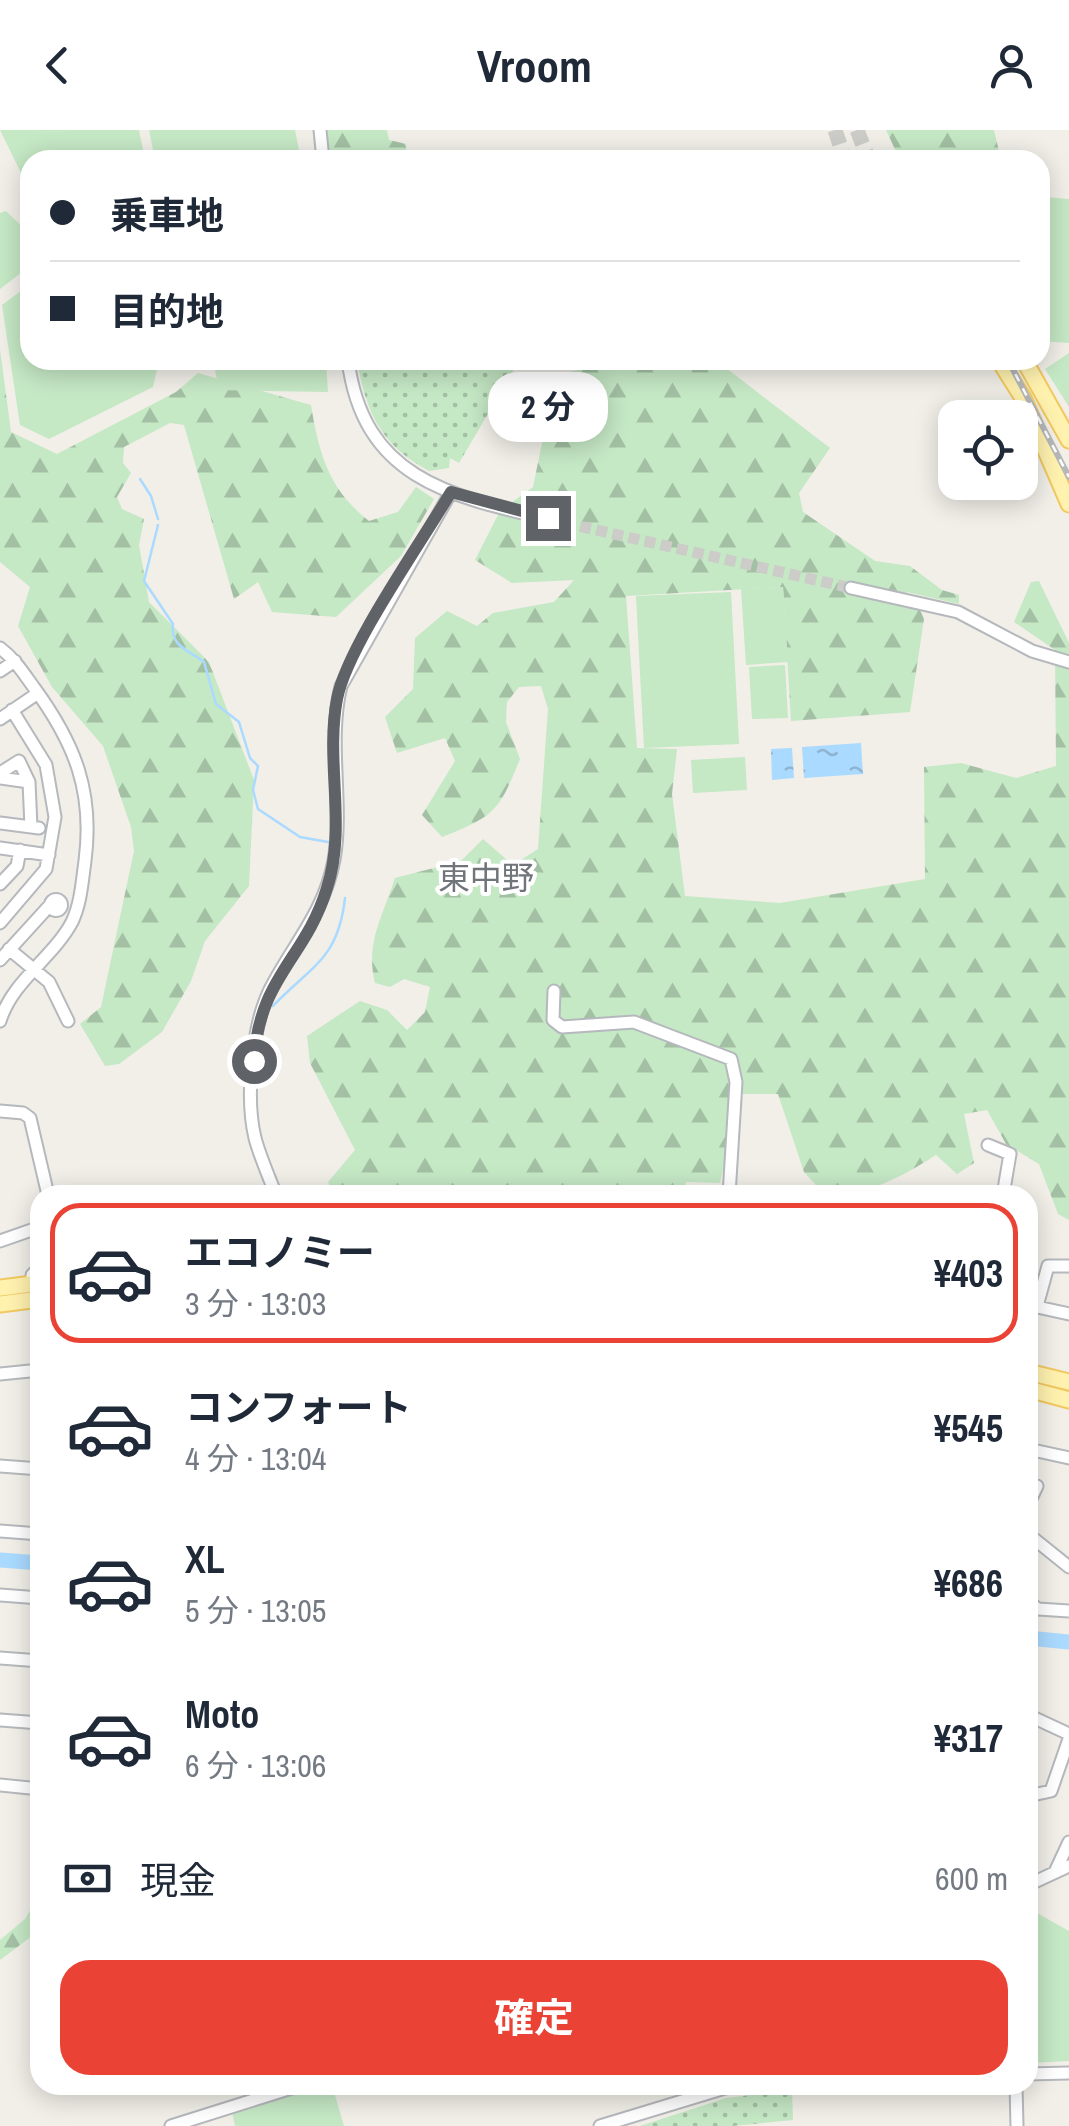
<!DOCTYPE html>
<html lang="ja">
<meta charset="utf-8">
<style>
:root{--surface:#fff;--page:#f6f6f7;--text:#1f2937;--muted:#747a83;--line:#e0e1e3;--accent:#ea4335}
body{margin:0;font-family:"Archivo Narrow","Noto Sans JP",sans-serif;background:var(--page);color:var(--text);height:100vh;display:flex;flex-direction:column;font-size:38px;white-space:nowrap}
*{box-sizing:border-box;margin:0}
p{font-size:32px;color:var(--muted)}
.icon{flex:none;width:55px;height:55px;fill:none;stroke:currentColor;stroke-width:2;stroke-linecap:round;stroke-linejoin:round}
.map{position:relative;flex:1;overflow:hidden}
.drawer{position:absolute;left:30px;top:1055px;width:1008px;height:910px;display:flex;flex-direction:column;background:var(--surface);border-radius:30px;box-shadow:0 5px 25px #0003}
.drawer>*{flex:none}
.top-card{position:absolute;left:20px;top:20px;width:1030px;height:220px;border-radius:30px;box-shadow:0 5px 25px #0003;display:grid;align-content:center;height:220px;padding:0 30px;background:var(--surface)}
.tools{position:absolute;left:938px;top:270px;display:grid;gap:20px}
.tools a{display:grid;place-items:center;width:100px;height:100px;border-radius:20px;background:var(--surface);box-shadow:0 5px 25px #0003;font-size:50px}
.end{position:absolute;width:45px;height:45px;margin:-22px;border:12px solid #5f6368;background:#fff;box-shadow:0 0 0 5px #fff}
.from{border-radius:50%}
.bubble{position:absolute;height:70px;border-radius:30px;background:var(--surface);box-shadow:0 5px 25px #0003;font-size:32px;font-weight:700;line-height:70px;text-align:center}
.top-card b{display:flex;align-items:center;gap:35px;height:95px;font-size:38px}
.top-card b+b{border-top:2px solid var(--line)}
.top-card i{width:25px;height:25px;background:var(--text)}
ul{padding:18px 0 0;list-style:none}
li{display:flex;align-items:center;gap:30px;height:140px;margin:0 20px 15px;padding:0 10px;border:5px solid transparent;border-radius:30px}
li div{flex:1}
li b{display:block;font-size:38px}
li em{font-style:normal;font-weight:700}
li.selected{border-color:var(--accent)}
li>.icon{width:90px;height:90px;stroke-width:1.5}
.pay{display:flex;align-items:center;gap:25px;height:110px;padding:0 30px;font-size:38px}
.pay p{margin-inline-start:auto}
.action{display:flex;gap:20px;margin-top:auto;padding:20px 30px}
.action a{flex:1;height:115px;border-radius:30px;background:var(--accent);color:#fff;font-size:40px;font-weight:700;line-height:115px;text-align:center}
header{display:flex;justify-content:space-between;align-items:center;height:130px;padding:0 30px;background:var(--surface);font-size:45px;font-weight:700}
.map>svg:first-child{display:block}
.grass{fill:url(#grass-dots)}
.forest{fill:url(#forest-firs)}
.park{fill:#c5e8c5}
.water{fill:url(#water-ripples)}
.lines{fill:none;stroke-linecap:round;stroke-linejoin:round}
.stream{stroke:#aadaff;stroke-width:2.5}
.river{stroke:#aadaff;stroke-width:15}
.minor-tunnel{stroke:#ccccc8;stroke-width:11;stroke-dasharray:11 5.5;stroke-linecap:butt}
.major-tunnel{stroke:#ccccc8;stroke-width:15;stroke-dasharray:15 8;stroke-linecap:butt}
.minor-casing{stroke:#b5b8bc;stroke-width:15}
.major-casing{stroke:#f2c960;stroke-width:19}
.minor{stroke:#fff;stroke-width:11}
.major{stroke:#fff2af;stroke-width:15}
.rail-casing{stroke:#b6b7b8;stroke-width:6}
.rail{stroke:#fff;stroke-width:2.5;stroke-dasharray:8;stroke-linecap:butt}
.route{stroke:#5f6368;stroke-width:12}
.labels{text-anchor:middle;stroke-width:8;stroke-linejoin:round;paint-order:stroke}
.neighbourhood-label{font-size:32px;fill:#70757a;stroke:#fff}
</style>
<header><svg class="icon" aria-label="back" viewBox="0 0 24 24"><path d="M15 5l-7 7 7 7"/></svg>Vroom<svg class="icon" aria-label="person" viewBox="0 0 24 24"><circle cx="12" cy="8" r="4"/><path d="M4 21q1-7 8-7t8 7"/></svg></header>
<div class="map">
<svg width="1069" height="1996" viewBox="0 0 1069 1996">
<defs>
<pattern id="grass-dots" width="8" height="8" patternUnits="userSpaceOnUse" patternTransform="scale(2.5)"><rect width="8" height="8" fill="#c5e8c5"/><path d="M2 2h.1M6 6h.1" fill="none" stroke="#a3c0a4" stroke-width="1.8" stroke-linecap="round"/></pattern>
<pattern id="forest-firs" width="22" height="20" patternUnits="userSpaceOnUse" patternTransform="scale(2.5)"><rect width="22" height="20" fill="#c5e8c5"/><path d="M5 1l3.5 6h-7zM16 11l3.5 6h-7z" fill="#a3c0a4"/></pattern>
<pattern id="water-ripples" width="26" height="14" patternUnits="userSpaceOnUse" patternTransform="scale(2.5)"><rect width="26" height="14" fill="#aadaff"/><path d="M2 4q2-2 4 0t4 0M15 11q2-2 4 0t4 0" fill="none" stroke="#8eb4d2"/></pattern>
</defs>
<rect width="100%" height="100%" fill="#f1efe8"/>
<path class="grass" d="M357,230C380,230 395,241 412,240C439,238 464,219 490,238L508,230L516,236L459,333L450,328L449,338L429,341C381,315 366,283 357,230Z
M792,1960L793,1990L733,1996H640L726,1968Z"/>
<path class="forest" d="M321,0H387L389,10L406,14L407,30H325Z
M886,0H994L1001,30H900Z
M0,219L11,302L57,324L176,262L198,243L311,275C319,324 329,360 369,391L398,382L416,357L434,369L401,426L336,487L272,482L258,452L234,469L184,295L170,293L124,317L123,333L131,343L117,367L122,379L144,389L139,415L149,472L209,532L254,650L249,756L205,811L191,851L162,902L119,934L105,936L80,894L101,877L134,721L131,697L103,616L52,557L18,496L30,457L0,432Z
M630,230L717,231L830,318L799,363L803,382L875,431L910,436L942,460L959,465V474L907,462L905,476L920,480L924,489L910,582L791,591L783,457L626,466L637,618L677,619L672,664L685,766L780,773L925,749L924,637L961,633L1016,648L1056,636L1055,520L1014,492L1031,452L1039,451L1069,513V1090L1058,1084L1039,1034L1006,1014L987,980L964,984L974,1033L957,1044L936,1025C900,1048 868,1065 825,1065L804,1042L778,964H740L720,1053L686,1052L683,1065H334L328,1052L355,1020L310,933L307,906L360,871L387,880L407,900L425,882L430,857L404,849L390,857L375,853C365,813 383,786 395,748L461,731L483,709L513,735L538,719L548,579L541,556L519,557L507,572L506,592L520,629C499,681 495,686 442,707L422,685L455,631L445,608L397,623L385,587L413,559L415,508L447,481L477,496L493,483L554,472L574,450L512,453L475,430L500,381L533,357L550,274L569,242Z
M40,1763V1800L0,1830V1810L25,1789Z"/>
<path class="park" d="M0,0H139L144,24L120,30H30V46L23,47Z
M149,0H295L301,30H155Z
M1046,67L1069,69V213L1040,211V74Z
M6,81L30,104V136L0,159V83Z
M30,154V230H159L153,257L49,309L20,295L2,175Z
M1069,223V277L1045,239Z
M213,230H326L328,262L219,260Z
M783,457L788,532L746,535L741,459Z
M731,462L739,614L644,618L636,466Z
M785,535L788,588L752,589L749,537Z
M745,627L747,660L693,663L691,630Z
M1028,1778L1069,1801V1931L1028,1933Z
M319,1955H332L344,1996H235L232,1982Z"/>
<path class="water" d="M861,613L863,644L804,648L802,617Z
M792,618L794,648L772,650L771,619Z"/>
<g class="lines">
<path class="stream" d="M140,349L151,366L158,389
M158,395L144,451L173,494C170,517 189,520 204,532L216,574L239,592L250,628L258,636L253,660L258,679L300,707L328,712
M273,876C311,836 338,830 345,768
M260,949L263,956
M264,1065L265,1061"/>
<path class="river" d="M0,1430L40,1433
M1028,1508L1069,1512"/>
<path class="minor-tunnel" d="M548,389L851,458"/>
<path class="major-tunnel" d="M835,0L845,30
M857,0L869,30"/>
<defs>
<path id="minor" d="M320,0L323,30
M348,230C363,347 447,366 548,389
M851,458L958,482L1032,521L1069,532
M0,518C15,529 24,544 35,559C75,614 94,662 85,731C82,752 81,773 72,792C52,829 13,850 0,891
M0,541L15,531
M0,589L38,563
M0,643L19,631L29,652
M0,648L29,652L31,697
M0,693L39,698
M0,718L49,725
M0,754L17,736L20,720
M50.5 775a5.5 5.5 0 1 1 11 0a5.5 5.5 0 1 1-11 0Z
M0,793L46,739L55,687L46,635L12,580
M9,819L49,852L68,891
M0,830L51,774
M554,861L553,890L562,897L634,892L731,929L736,952L729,1065
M0,981L23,983L30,988L48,1065
M988,1015L1010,1024L1003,1065
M276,1065C269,1047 260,1027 255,1008C245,966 252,889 274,852C297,810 325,779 334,730C344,673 327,613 341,556L451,362
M0,1111L40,1097
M32,1154V1145L40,1137
M1028,1175L1069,1184
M1037,1176L1048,1136H1069
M0,1244L40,1240
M1028,1319L1069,1328
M0,1336L40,1339
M1028,1375L1037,1356
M0,1401L40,1404
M1028,1404L1069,1437
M0,1465L40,1468
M1028,1471L1038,1479L1069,1481
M0,1528L40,1531
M1028,1585L1069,1604
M0,1590L40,1593
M0,1655L40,1659
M1028,1666L1051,1661L1069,1609
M1055,1742L1069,1712
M1028,1755L1069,1736
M1028,1944L1069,1943
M1016,1955L1017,1996
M171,1996L301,1955
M600,1996L735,1955"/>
<path id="major" d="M999,230L1023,268L1069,374
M1024,230L1069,310
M0,1158L40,1153
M0,1174L40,1169
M1028,1242L1069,1252
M1028,1259L1069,1270"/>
</defs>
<use href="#minor" class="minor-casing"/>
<use href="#major" class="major-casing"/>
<use href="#minor" class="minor"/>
<use href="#major" class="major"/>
<defs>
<path id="rail" d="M1008,230L1069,347"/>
</defs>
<use href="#rail" class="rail-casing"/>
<use href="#rail" class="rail"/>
</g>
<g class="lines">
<path class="route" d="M254,931C259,846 305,830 327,758C347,696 325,632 337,569C347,517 421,413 451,362L548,388"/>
</g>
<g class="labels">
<g class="neighbourhood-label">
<text x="486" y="759">東中野</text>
</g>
</g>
</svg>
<div class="tools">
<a><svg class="icon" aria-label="locate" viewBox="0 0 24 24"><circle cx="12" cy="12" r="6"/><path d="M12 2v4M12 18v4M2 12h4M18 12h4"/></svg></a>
</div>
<i class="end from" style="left:254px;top:931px"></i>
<i class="end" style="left:548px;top:388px"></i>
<div class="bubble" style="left:488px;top:242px;width:120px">2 分</div>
<div class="top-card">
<b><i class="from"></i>乗車地</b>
<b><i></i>目的地</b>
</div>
<section class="drawer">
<ul>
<li class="selected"><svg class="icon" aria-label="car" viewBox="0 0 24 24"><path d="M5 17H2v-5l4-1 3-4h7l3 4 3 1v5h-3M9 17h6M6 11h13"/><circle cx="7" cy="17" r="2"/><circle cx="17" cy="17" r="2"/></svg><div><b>エコノミー</b><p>3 分 · 13:03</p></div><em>¥403</em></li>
<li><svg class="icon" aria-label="car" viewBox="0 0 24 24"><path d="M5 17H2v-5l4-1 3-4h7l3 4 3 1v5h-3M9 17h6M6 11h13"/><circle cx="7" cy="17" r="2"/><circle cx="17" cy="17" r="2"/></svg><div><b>コンフォート</b><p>4 分 · 13:04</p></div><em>¥545</em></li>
<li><svg class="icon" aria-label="car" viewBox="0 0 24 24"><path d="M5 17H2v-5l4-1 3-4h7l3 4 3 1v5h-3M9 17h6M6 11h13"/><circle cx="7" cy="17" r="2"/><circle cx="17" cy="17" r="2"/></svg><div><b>XL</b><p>5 分 · 13:05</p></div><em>¥686</em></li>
<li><svg class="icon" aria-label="car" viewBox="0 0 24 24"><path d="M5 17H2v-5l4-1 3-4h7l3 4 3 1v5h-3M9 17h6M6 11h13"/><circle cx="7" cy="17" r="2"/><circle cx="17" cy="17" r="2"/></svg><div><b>Moto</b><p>6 分 · 13:06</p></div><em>¥317</em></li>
</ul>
<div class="pay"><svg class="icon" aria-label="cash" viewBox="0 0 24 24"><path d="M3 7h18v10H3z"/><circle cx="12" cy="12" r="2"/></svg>現金<p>600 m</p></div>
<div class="action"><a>確定</a></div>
</section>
</div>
